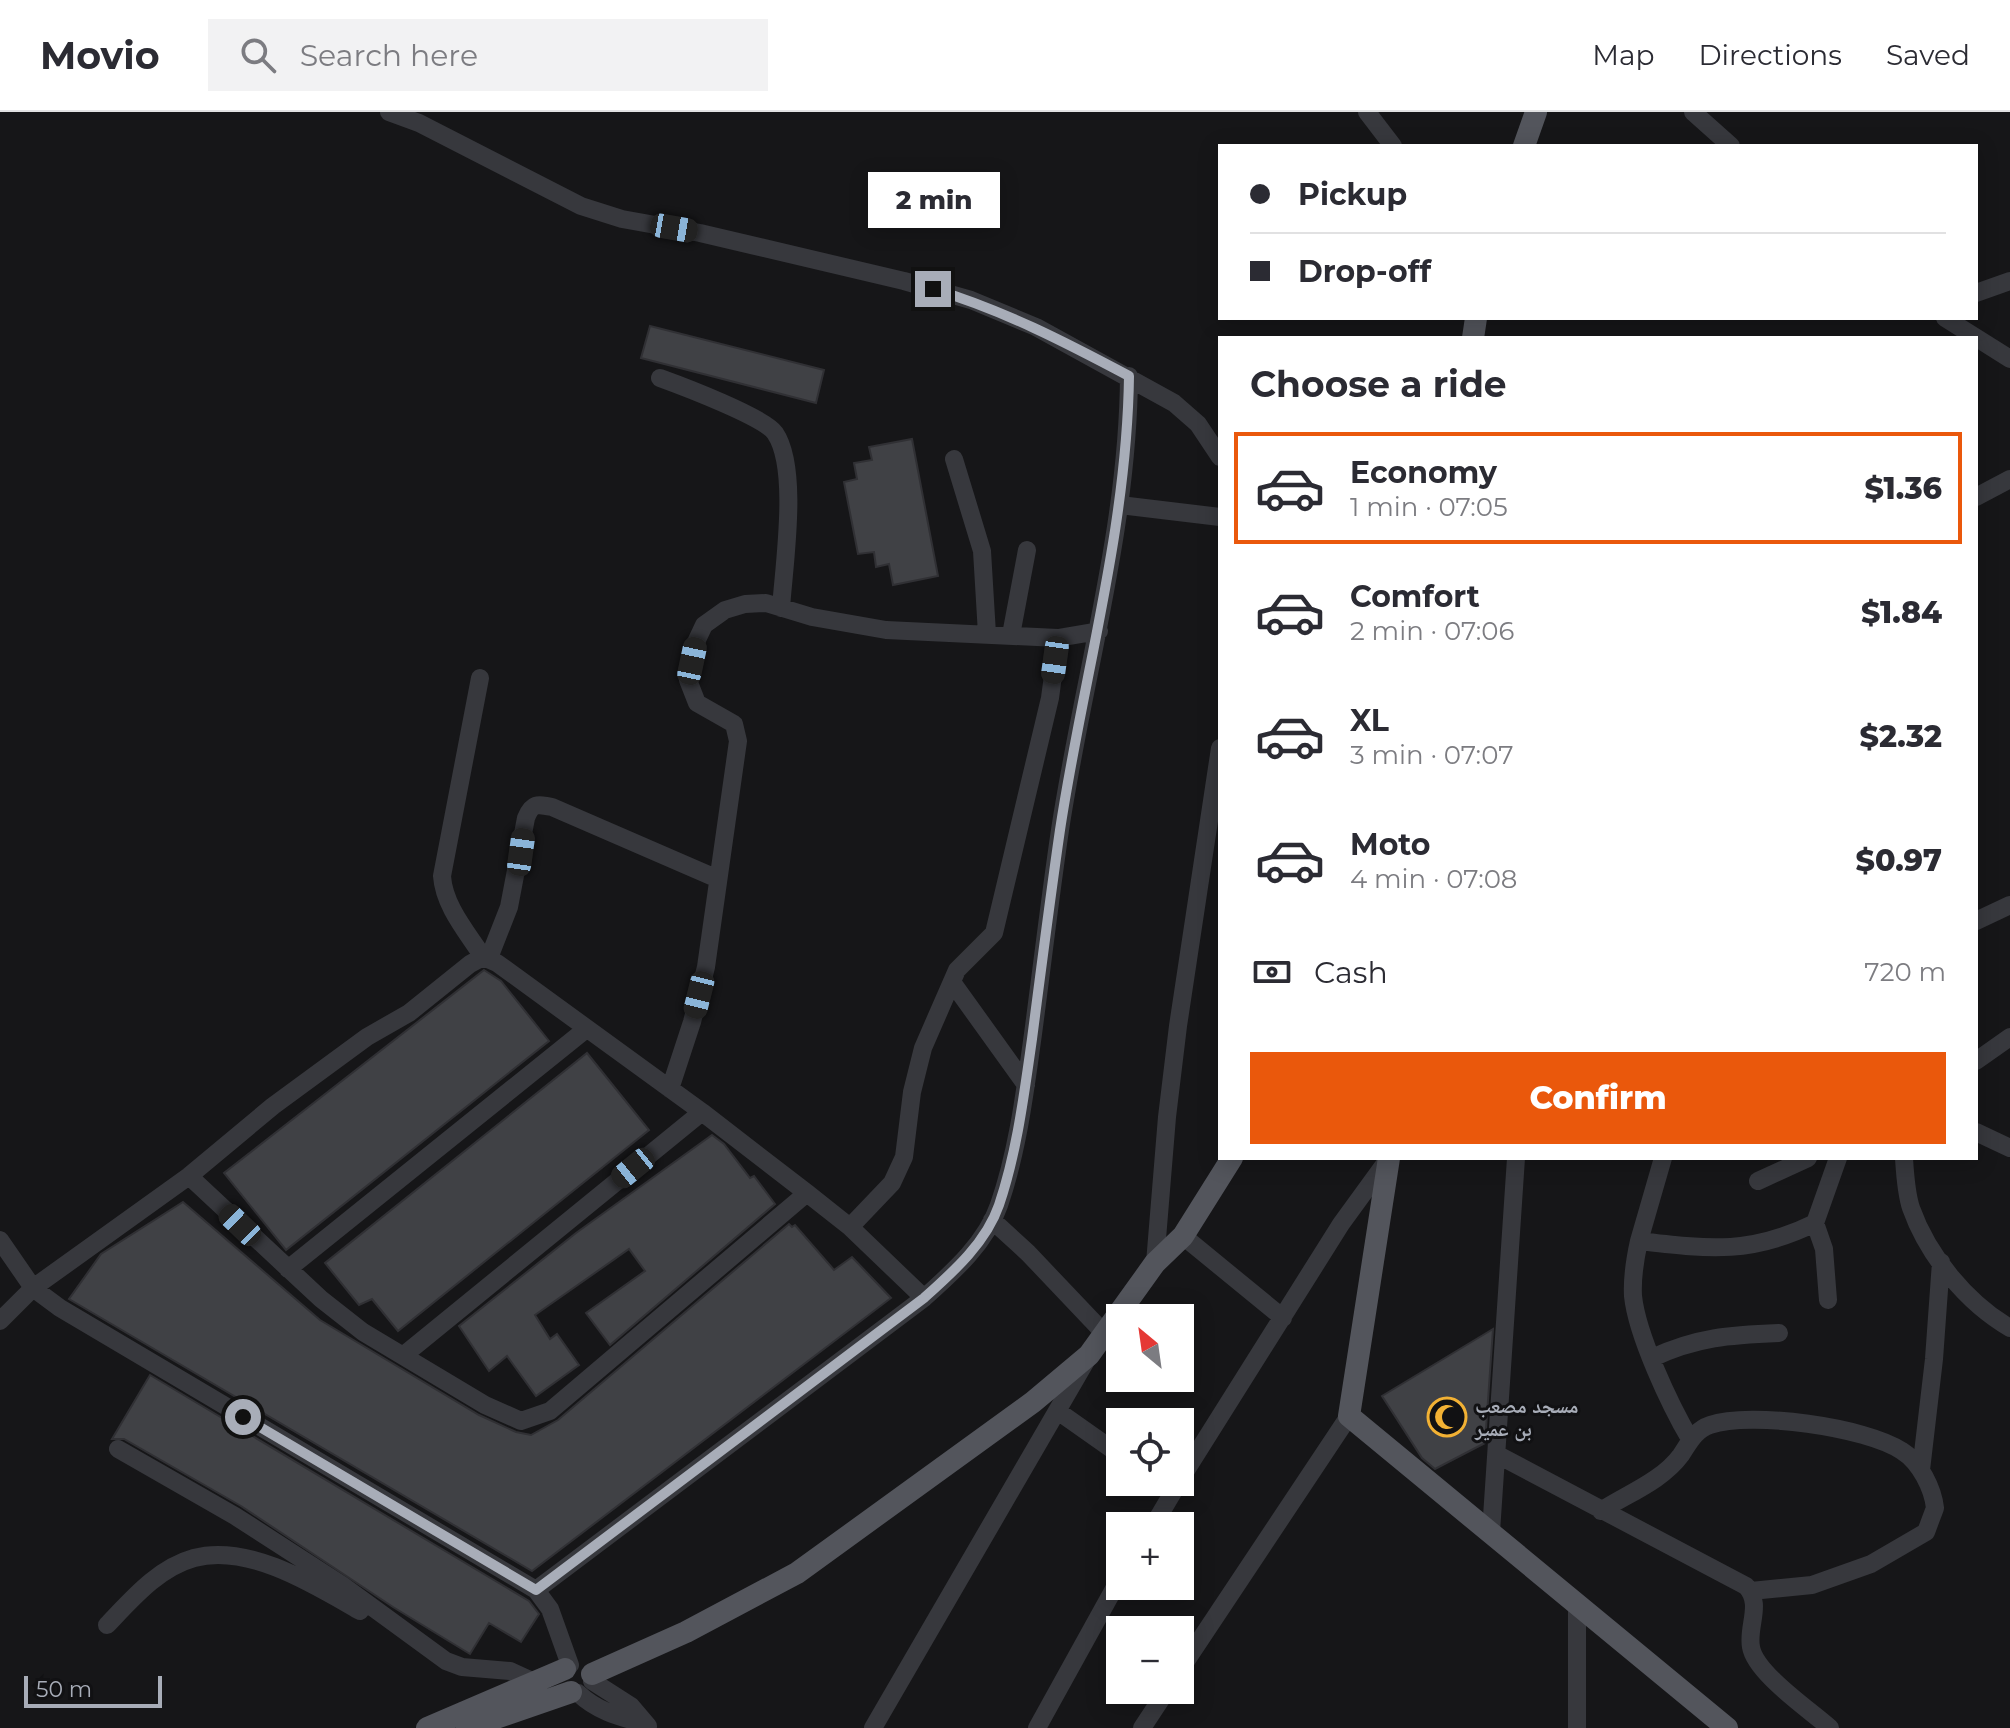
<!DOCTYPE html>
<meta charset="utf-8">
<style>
:root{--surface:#fff;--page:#f2f2f3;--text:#2b2b33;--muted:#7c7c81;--line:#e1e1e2;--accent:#ea580c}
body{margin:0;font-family:Montserrat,"Noto Naskh Arabic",sans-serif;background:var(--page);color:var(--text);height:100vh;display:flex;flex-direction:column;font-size:30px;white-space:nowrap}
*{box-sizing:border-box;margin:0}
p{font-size:26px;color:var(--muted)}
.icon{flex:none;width:44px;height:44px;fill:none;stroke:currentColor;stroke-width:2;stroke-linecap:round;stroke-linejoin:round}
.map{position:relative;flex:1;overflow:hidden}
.panel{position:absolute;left:1218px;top:224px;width:760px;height:824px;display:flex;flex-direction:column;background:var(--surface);border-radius:0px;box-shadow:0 4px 20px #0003}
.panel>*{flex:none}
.top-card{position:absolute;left:1218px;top:32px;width:760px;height:176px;border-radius:0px;box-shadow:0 4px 20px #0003;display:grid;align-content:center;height:176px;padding:0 32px;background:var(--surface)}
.needle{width:52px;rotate:331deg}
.fabs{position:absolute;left:1106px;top:1192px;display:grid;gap:16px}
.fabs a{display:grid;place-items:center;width:88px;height:88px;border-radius:0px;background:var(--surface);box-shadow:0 4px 20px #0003;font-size:40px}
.scale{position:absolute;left:24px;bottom:20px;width:138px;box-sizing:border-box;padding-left:8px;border:4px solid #a8adb8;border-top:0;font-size:22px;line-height:28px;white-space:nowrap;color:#a8adb8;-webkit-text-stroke:6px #111113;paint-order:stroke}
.end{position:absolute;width:36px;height:36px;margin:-18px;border:10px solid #a8adb8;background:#111;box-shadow:0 0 0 4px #111}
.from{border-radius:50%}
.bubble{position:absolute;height:56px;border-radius:0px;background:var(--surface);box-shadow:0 4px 20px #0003;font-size:26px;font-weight:800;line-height:56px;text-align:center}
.car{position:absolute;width:24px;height:48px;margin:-24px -12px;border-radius:10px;box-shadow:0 0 6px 2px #0007;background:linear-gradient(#222 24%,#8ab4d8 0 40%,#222 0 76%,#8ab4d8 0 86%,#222 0)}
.top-card b{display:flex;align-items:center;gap:28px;height:76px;font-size:30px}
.top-card b+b{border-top:2px solid var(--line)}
.top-card i{width:20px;height:20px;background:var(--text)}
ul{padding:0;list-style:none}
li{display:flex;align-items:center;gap:24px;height:112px;margin:0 16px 12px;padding:0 16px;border:4px solid transparent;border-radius:0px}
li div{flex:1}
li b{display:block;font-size:30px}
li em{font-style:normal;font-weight:800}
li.active{border-color:var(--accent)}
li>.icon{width:72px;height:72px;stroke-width:1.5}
h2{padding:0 32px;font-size:36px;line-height:96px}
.pay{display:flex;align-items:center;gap:20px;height:88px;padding:0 32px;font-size:30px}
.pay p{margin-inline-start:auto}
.cta{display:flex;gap:16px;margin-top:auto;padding:16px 32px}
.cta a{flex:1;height:92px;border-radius:0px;background:var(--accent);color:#fff;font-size:32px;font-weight:800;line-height:92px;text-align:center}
header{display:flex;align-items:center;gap:48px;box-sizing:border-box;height:112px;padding:0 40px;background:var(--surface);border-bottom:2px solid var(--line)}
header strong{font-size:38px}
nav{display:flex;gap:44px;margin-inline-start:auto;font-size:28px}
.search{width:560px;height:72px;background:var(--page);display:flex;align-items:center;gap:20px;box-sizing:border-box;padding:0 28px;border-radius:0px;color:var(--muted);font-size:30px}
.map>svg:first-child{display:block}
.building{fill:#404145;stroke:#303034;stroke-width:2}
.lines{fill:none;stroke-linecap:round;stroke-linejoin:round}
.minor{stroke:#37383d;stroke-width:18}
.major{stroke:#53555c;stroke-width:22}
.route{stroke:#a8adb8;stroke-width:10}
.labels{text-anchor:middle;stroke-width:6;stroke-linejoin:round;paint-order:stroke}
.poi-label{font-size:20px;font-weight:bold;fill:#a8adb8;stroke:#111113;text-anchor:start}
</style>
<header>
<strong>Movio</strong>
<div class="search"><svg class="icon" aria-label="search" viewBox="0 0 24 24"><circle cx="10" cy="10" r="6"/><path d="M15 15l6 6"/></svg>Search here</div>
<nav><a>Map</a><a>Directions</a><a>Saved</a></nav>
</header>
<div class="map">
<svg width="2010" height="1616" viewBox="0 0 2010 1616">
<rect width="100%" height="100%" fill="#161618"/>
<path class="building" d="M650,214L824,258L816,291L641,246Z
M912,327L938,464L893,473L889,452L876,455L874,440L858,442L844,370L857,367L854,351L872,348L869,335Z
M484,858L501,869L549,929L286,1138L224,1061Z
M587,941L649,1018L398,1219L372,1187L359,1193L325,1151Z
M712,1023L724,1032L750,1066L754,1064L775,1092L610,1233L586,1201L645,1159L629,1137L535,1203L550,1227L557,1222L579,1253L536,1284L507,1244L489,1259L459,1214L576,1121Z
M183,1090L320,1208L479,1303L516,1320L531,1323L558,1308L789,1112L792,1115L795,1113L834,1158L852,1145L891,1186L532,1459L69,1187L101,1142Z
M1493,1217L1485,1331L1435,1357L1422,1346L1382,1284Z
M150,1263L529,1489L539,1502L521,1530L489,1511L470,1542L393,1495L241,1394L124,1327H112Z"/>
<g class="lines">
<path class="minor" d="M389,0L419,11L581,94L622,107L700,121L904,169L971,188L1036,215L1174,291L1198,312L1220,345
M1367,0L1393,34
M1693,0L1731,34
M1976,181L2010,169
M1945,206L2010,247
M660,266C682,274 764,305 775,321C799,356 784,452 781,496
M954,347L982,439L987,522
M1976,385L2010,367
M1120,393L1220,405
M1011,523L1027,438
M480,566L442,764C444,794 467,820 483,845
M1976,809L2010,793
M489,846L509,795L526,706C532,691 537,692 552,695L718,767
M952,870L1026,973
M1976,949L2010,925
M670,977L692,910L706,855L738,629L734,612L697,591L688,568L696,530L704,513L725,498L745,492L766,491L812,505L886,518L1058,526
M1976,1020L2010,1036
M1904,1046C1905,1062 1906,1081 1911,1096C1928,1144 1967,1191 2010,1216
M189,1064L321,1187L363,1220L485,1293L521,1309L550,1299L807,1081
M1758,1069L1808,1046
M992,1108L1028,1141L1104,1221
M1815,1111L1824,1137L1828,1188
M850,1115L892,1071L904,1045L912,980L923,936L957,858L994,821L1050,586L1058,526L1099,519
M1183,1124L1283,1206
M0,1128L33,1176L60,1196L536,1478L550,1497L570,1553
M1639,1129L1663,1046
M1155,1151L1167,1005L1178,914L1220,636
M288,1157L585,918
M0,1209L33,1176L189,1064L273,994L367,925L409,901L470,852L483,845L497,851L702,1000L807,1081L850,1115L924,1186
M404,1243L702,1000
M1652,1246C1697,1225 1730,1223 1779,1221
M1059,1300L1120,1343
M1690,1327C1670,1293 1637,1223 1633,1184C1632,1166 1635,1147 1639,1129C1708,1137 1750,1143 1815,1111L1838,1046
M118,1337L235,1404L342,1473L446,1549L462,1555L510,1559L534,1570
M1498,1343L1746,1474C1763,1492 1747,1514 1751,1535C1755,1561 1810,1598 1830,1616
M1921,1358L1934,1247L1941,1150
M1180,1368L1341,1112L1389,1046
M1601,1399C1627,1382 1662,1369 1681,1343C1689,1331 1695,1318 1710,1313C1751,1299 1866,1315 1902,1339C1920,1350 1933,1377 1935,1396L1926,1420L1871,1452L1812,1473L1751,1479
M1153,1414L1179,1370
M1491,1420L1516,1046
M536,1478L924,1186C953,1160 986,1131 999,1093C1018,1038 1025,979 1033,922C1042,854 1050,786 1060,718C1083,566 1128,418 1129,264
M1577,1490V1616
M107,1513C132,1487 158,1456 194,1446C248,1431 315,1473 360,1499
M1180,1558L1349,1304
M592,1569L631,1594L648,1614
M578,1581C598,1600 620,1605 646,1612
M873,1616L1086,1249
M1037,1616L1120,1466
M1142,1616L1167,1578"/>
<path class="major" d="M1524,34L1536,0
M1473,226L1476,206
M1389,1046L1349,1304L1727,1616
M592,1562L686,1520L797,1461L1033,1290L1089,1243L1155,1151L1183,1124L1232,1046
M427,1616L565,1557
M467,1616L571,1580"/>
</g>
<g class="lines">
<path class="route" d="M243,1305L536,1478L924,1186C953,1160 986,1131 999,1093C1017,1040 1024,983 1032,927C1041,858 1050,787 1060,718C1083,566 1127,418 1129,264C1065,230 1003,198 933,177"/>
</g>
<defs>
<symbol id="mosque-ring" viewBox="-11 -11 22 22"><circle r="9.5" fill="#111113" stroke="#f2b134" stroke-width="1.5"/><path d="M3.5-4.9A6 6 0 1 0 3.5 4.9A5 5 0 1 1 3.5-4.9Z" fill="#f2b134"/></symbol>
</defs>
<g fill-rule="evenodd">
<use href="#mosque-ring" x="1425" y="1283" width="44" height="44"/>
</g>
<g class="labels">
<g class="poi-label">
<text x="1475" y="1301">مسجد مصعب<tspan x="1475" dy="23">بن عمير</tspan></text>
</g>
</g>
</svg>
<div class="fabs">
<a><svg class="needle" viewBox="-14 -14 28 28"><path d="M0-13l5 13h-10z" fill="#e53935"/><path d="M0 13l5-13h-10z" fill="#7c7c81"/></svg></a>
<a><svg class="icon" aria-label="locate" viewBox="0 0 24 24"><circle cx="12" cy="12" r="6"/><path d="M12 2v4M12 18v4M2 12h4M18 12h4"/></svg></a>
<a>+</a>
<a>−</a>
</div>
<div class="scale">50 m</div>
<i class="end from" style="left:243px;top:1305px"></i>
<i class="end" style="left:933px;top:177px"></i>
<div class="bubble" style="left:868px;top:60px;width:132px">2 min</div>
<i class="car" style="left:674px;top:116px;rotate:100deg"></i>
<i class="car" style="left:1055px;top:548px;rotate:188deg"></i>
<i class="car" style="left:692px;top:549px;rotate:12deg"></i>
<i class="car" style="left:521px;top:740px;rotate:8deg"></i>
<i class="car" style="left:699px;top:883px;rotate:194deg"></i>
<i class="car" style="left:633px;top:1056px;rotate:231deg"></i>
<i class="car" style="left:240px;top:1113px;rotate:314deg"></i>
<div class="top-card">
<b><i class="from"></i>Pickup</b>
<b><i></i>Drop-off</b>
</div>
<section class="panel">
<h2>Choose a ride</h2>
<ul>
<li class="active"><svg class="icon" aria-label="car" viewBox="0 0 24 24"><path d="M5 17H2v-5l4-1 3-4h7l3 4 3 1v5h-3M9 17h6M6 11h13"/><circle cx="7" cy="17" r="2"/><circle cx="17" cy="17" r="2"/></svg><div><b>Economy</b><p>1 min · 07:05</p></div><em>$1.36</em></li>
<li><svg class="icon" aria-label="car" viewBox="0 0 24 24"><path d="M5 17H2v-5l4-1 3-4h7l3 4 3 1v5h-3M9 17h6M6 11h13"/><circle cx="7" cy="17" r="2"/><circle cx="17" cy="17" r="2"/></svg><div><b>Comfort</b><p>2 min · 07:06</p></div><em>$1.84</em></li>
<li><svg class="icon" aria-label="car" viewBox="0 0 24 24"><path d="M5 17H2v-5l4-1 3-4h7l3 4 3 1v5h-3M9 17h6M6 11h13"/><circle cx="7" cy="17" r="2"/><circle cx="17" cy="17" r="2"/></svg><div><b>XL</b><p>3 min · 07:07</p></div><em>$2.32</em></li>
<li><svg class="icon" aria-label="car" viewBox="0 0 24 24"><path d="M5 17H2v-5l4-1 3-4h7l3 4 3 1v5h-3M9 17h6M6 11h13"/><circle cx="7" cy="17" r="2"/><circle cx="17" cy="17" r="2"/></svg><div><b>Moto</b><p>4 min · 07:08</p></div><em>$0.97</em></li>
</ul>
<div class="pay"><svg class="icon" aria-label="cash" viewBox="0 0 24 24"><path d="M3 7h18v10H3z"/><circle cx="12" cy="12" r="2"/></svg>Cash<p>720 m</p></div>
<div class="cta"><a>Confirm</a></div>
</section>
</div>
